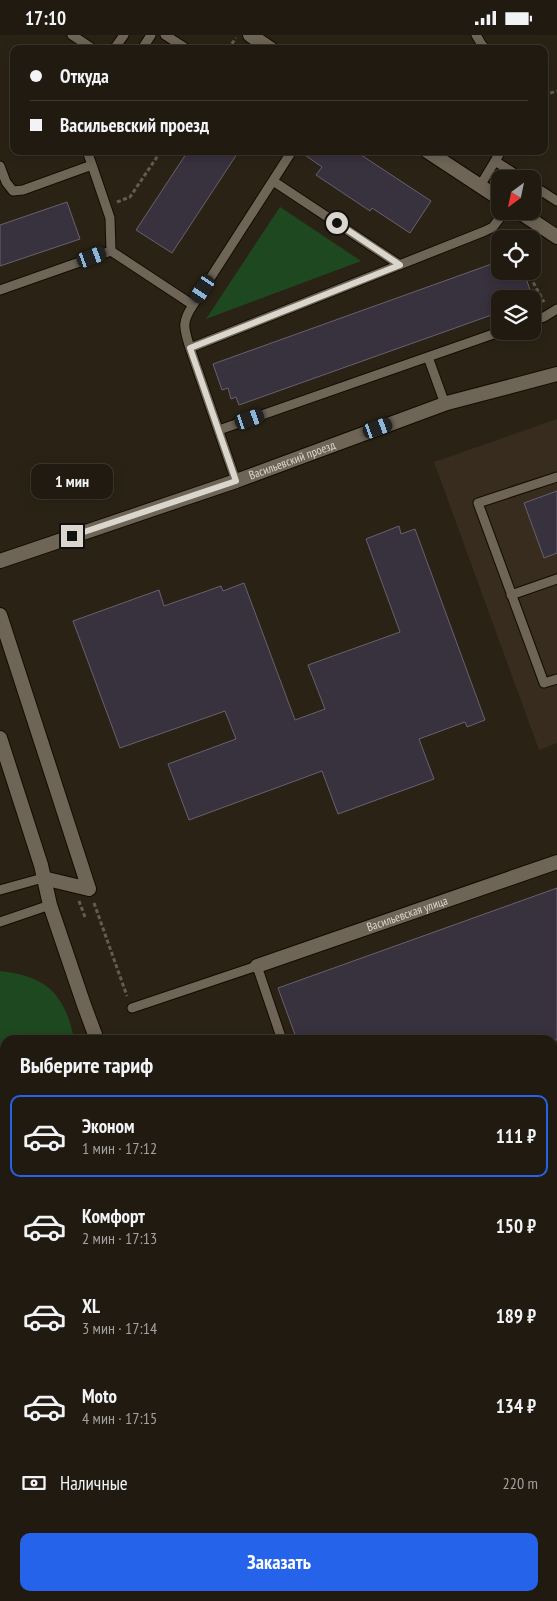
<!DOCTYPE html>
<html lang="ru">
<meta charset="utf-8">
<style>
:root{--surface:#201a10;--page:#2d271e;--text:#f1f3f6;--muted:#a2a19f;--line:#3d3830;--accent:#2563eb}
body{margin:0;font-family:"PT Sans Narrow",sans-serif;background:var(--page);color:var(--text);height:100vh;display:flex;flex-direction:column;font-size:19px;white-space:nowrap}
*{box-sizing:border-box;margin:0}
p{font-size:16px;color:var(--muted)}
.icon{flex:none;width:28px;height:28px;fill:none;stroke:currentColor;stroke-width:2;stroke-linecap:round;stroke-linejoin:round}
.map{position:relative;flex:1;overflow:hidden}
.side{position:absolute;left:0px;top:1000px;width:558px;height:566px;display:flex;flex-direction:column;background:var(--surface);border-radius:15px 15px 0 0;box-shadow:0 2px 12px #0003,0 0 0 1px var(--line)}
.side>*{flex:none}
.guide{position:absolute;left:10px;top:10px;width:538px;height:110px;border-radius:10px;box-shadow:0 2px 12px #0003,0 0 0 1px var(--line);display:grid;align-content:center;height:110px;padding:0 20px;background:var(--surface)}
.needle{width:32px;rotate:213deg}
.fabs{position:absolute;left:491px;top:135px;display:grid;gap:10px}
.fabs a{display:grid;place-items:center;width:50px;height:50px;border-radius:10px;background:var(--surface);box-shadow:0 2px 12px #0003,0 0 0 1px var(--line);font-size:25px}
.end{position:absolute;width:22px;height:22px;margin:-11px;border:6px solid #dbd6cd;background:#111;box-shadow:0 0 0 2px #111}
.from{border-radius:50%}
.bubble{position:absolute;height:35px;border-radius:10px;background:var(--surface);box-shadow:0 2px 12px #0003,0 0 0 1px var(--line);font-size:16px;font-weight:700;line-height:35px;text-align:center}
.car{position:absolute;width:15px;height:30px;margin:-15px -8px;border-radius:6px;box-shadow:0 0 4px 1px #0007;background:linear-gradient(#222 24%,#8ab4d8 0 40%,#222 0 76%,#8ab4d8 0 86%,#222 0)}
.guide b{display:flex;align-items:center;gap:18px;height:48px;font-size:19px}
.guide b+b{border-top:1px solid var(--line)}
.guide i{width:12px;height:12px;background:var(--text)}
ul{padding:0;list-style:none}
li{display:flex;align-items:center;gap:15px;height:82px;margin:0 10px 8px;padding:0 10px;border:2px solid transparent;border-radius:10px}
li div{flex:1}
li b{display:block;font-size:19px}
li em{font-style:normal;font-weight:700}
li.on{border-color:var(--accent)}
li>.icon{width:45px;height:45px;stroke-width:1.5}
h2{padding:0 20px;font-size:22px;line-height:60px}
.pay{display:flex;align-items:center;gap:12px;height:55px;padding:0 20px;font-size:19px}
.pay p{margin-inline-start:auto}
.cta{display:flex;gap:10px;margin-top:auto;padding:10px 20px}
.cta a{flex:1;height:58px;border-radius:10px;background:var(--accent);color:#fff;font-size:20px;font-weight:700;line-height:58px;text-align:center}
.status{display:flex;justify-content:space-between;align-items:center;height:35px;padding:0 25px;background:var(--surface);direction:ltr}
.status svg{height:14px;fill:currentColor}
.map>svg:first-child{display:block}
.education{fill:#372c1e}
.green{fill:#1e4920}
.building{fill:#38313e;stroke:#696070}
.lines{fill:none;stroke-linecap:round;stroke-linejoin:round}
.service-casing{stroke:#130c02;stroke-width:11}
.minor-casing{stroke:#130c02;stroke-width:16}
.path{stroke:#635d51;stroke-width:3;stroke-dasharray:4 2.5;stroke-linecap:butt}
.service{stroke:#6e6556;stroke-width:9}
.minor{stroke:#6e6556;stroke-width:14}
.route{stroke:#dbd6cd;stroke-width:6}
.labels{text-anchor:middle;stroke-width:4;stroke-linejoin:round;paint-order:stroke}
.street-label{font-size:12px;fill:#dbd6cd;stroke:#2a2315}
</style>
<div class="status"><b>17:10</b><svg viewBox="0 0 49 12"><path d="M0 12V9h3v3zM5 12V6h3v6zM10 12V3h3v9zM15 12V0h3v12zM26 1h20v11H26zM47 4h2v5h-2z"/></svg></div>
<div class="map">
<svg width="557" height="1566" viewBox="0 0 557 1566">
<rect width="100%" height="100%" fill="#2a2315"/>
<path class="education" d="M557,384V708L539,715L434,427Z"/>
<path class="green" d="M280,172L361,226L206,284Z
M0,936C46,941 65,959 74,1004L5,1005V1149L0,1159Z
M557,1083V1566H530L524,1561H552V1084Z"/>
<path class="building" d="M188,116H239L172,218L136,195Z
M299,116H355L431,166L410,198L372,173L370,176L316,140L322,132Z
M67,167L80,204L0,231V190Z
M500,226V236H519L521,241L525,240L533,264H500V277L239,370L236,362L231,364L228,353L222,355L213,329Z
M557,456V518L544,523L524,468Z
M399,491L401,499L415,494L485,685L467,692L465,687L419,704L434,744L338,779L322,736L189,785L168,729L236,704L225,676L120,713L73,586L159,555L164,571L221,551L223,556L244,548L295,685L325,674L308,630L400,597L366,504Z
M557,853V1005H297L278,953Z"/>
<g class="lines">
<defs>
<path id="service" d="M72,0L93,14
M165,0L187,14
M476,0L482,10L486,14
M114,14L124,0
M142,14L151,0
M87,116L92,130
M495,126L523,144
M0,131L6,147L13,156L23,155L92,130L110,183L111,216
M273,146L400,230
M532,150L557,166
M480,151L501,116
M111,216L193,270C181,288 184,293 190,313
M0,255L111,216
M193,270L292,116
M532,286L544,282L557,274
M428,322L445,369
M219,395L502,296
M557,442L478,468L544,648L557,644
M236,446L190,313L485,196L493,192L505,176
M511,560L557,544
M0,855L43,843
M0,887L50,870
M132,973L257,931L282,1005
M552,1044L557,1043"/>
<g id="minor">
<path d="M250,0L271,14"/>
<path d="M427,116L500,164"/>
<path d="M518,176L557,202"/>
<path id="s1" d="M0,526L236,446L447,368L557,339"/>
<path d="M0,580L89,854L43,843"/>
<path d="M0,703L41,830L50,870L84,970L97,1005"/>
<path id="s2" d="M257,931L557,827"/>
<path d="M0,1506L5,1500"/>
</g>
</defs>
<use href="#service" class="service-casing"/>
<use href="#minor" class="minor-casing"/>
<path class="path" d="M228,14L236,3
M544,60L557,56
M117,167L130,162L161,116
M527,236L544,267
M79,866L85,882
M94,868L127,961
M512,1561L518,1566"/>
<use href="#service" class="service"/>
<use href="#minor" class="minor"/>
</g>
<g class="lines">
<path class="route" d="M72,501L236,446L190,313L400,230L337,188"/>
</g>
<g class="labels">
<g class="street-label">
<text dy="4" stroke="none"><textPath href="#s1" startOffset="309">Васильевский проезд</textPath></text>
<text dy="4" stroke="none"><textPath href="#s2" startOffset="159">Васильевская улица</textPath></text>
</g>
</g>
</svg>
<div class="fabs">
<a><svg class="needle" viewBox="-14 -14 28 28"><path d="M0-13l5 13h-10z" fill="#e53935"/><path d="M0 13l5-13h-10z" fill="#a2a19f"/></svg></a>
<a><svg class="icon" aria-label="locate" viewBox="0 0 24 24"><circle cx="12" cy="12" r="6"/><path d="M12 2v4M12 18v4M2 12h4M18 12h4"/></svg></a>
<a><svg class="icon" aria-label="layers" viewBox="0 0 24 24"><path d="M12 4l9 5-9 5-9-5zM3 14l9 5 9-5"/></svg></a>
</div>
<i class="end from" style="left:337px;top:188px"></i>
<i class="end" style="left:72px;top:501px"></i>
<div class="bubble" style="left:31px;top:429px;width:82px">1 мин</div>
<i class="car" style="left:92px;top:222px;rotate:70deg"></i>
<i class="car" style="left:203px;top:254px;rotate:213deg"></i>
<i class="car" style="left:250px;top:384px;rotate:71deg"></i>
<i class="car" style="left:378px;top:393px;rotate:70deg"></i>
<div class="guide">
<b><i class="from"></i>Откуда</b>
<b><i></i>Васильевский проезд</b>
</div>
<section class="side">
<h2>Выберите тариф</h2>
<ul>
<li class="on"><svg class="icon" aria-label="car" viewBox="0 0 24 24"><path d="M5 17H2v-5l4-1 3-4h7l3 4 3 1v5h-3M9 17h6M6 11h13"/><circle cx="7" cy="17" r="2"/><circle cx="17" cy="17" r="2"/></svg><div><b>Эконом</b><p>1 мин · 17:12</p></div><em>111 ₽</em></li>
<li><svg class="icon" aria-label="car" viewBox="0 0 24 24"><path d="M5 17H2v-5l4-1 3-4h7l3 4 3 1v5h-3M9 17h6M6 11h13"/><circle cx="7" cy="17" r="2"/><circle cx="17" cy="17" r="2"/></svg><div><b>Комфорт</b><p>2 мин · 17:13</p></div><em>150 ₽</em></li>
<li><svg class="icon" aria-label="car" viewBox="0 0 24 24"><path d="M5 17H2v-5l4-1 3-4h7l3 4 3 1v5h-3M9 17h6M6 11h13"/><circle cx="7" cy="17" r="2"/><circle cx="17" cy="17" r="2"/></svg><div><b>XL</b><p>3 мин · 17:14</p></div><em>189 ₽</em></li>
<li><svg class="icon" aria-label="car" viewBox="0 0 24 24"><path d="M5 17H2v-5l4-1 3-4h7l3 4 3 1v5h-3M9 17h6M6 11h13"/><circle cx="7" cy="17" r="2"/><circle cx="17" cy="17" r="2"/></svg><div><b>Moto</b><p>4 мин · 17:15</p></div><em>134 ₽</em></li>
</ul>
<div class="pay"><svg class="icon" aria-label="cash" viewBox="0 0 24 24"><path d="M3 7h18v10H3z"/><circle cx="12" cy="12" r="2"/></svg>Наличные<p>220 m</p></div>
<div class="cta"><a>Заказать</a></div>
</section>
</div>
